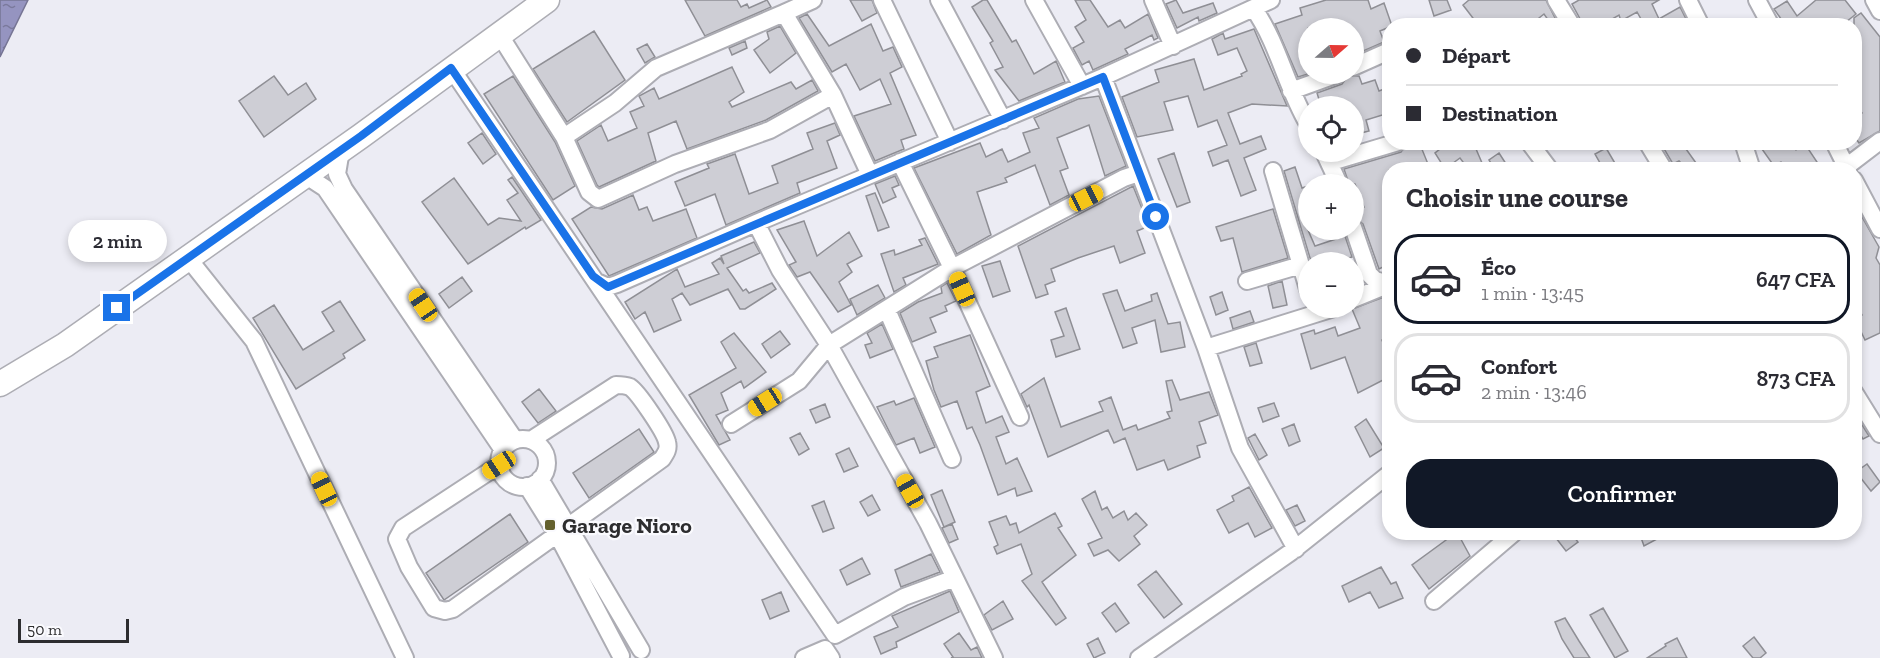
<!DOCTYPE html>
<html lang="fr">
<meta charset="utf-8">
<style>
:root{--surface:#fff;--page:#f2f2f3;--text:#2b2b33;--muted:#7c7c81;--line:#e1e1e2;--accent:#111827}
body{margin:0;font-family:"Zilla Slab",serif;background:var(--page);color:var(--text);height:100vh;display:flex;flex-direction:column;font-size:22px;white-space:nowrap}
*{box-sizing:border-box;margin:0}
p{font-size:20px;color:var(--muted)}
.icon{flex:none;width:33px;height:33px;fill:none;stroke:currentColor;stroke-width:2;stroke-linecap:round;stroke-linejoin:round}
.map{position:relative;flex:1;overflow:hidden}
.sheet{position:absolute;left:1382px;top:162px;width:480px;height:378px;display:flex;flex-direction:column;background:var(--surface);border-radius:24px;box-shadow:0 3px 9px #0003}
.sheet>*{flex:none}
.guide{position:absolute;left:1382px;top:18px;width:480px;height:132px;border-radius:24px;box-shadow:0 3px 9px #0003;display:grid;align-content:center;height:132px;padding:0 24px;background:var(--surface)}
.needle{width:39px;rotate:70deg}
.controls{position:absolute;left:1298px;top:18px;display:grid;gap:12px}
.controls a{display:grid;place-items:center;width:66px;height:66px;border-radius:50%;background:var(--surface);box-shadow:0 3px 9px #0003;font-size:30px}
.scale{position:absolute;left:18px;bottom:15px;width:111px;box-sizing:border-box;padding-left:6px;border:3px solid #2d2d2f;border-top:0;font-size:16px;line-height:21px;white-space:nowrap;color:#2d2d2f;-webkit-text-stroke:4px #fafafe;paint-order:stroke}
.end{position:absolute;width:27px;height:27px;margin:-14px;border:8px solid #1a73e8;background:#fff;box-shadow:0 0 0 3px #fff}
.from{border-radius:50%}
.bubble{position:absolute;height:42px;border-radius:21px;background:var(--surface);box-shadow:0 3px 9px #0003;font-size:20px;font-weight:600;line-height:42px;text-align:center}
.car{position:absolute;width:18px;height:36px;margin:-18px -9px;border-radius:8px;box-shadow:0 0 4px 2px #0007;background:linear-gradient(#f5c518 24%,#345 0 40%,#f5c518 0 76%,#345 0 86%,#f5c518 0)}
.guide b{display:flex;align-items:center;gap:21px;height:57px;font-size:22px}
.guide b+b{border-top:2px solid var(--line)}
.guide i{width:15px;height:15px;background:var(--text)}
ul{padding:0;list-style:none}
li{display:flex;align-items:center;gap:18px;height:90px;margin:0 12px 9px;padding:0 12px;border:3px solid var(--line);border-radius:24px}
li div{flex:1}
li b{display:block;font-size:22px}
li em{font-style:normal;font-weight:600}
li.active{border-color:var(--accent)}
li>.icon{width:54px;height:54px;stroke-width:1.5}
h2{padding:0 24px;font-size:27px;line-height:72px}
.cta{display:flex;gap:12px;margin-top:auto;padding:12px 24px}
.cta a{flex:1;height:69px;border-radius:24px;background:var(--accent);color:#fff;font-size:24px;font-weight:600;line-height:69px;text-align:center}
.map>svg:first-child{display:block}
.water{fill:url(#water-ripples);stroke:#767594;stroke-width:1.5}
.building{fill:#ceced5;stroke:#8f8f95;stroke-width:1.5}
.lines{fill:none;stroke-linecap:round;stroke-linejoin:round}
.minor-casing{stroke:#adadb4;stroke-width:20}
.highway-casing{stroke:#adadb4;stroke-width:27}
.minor{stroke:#fff;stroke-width:16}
.highway{stroke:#fff;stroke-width:24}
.route{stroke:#1a73e8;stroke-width:8}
.poi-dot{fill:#64612e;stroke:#fafafe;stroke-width:2}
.labels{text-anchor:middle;stroke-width:4.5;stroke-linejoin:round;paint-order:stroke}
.poi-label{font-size:22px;font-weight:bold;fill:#2d2d2f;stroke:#fafafe;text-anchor:start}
</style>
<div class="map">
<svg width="1880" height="658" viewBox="0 0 1880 658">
<defs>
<pattern id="water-ripples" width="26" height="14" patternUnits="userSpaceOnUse" patternTransform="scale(1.5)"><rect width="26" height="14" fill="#9594c0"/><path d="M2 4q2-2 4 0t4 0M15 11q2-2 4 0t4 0" fill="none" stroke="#7a799c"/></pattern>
</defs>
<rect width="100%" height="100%" fill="#ececf4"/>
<path class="water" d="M0,0H28L0,57Z"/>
<path class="building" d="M685,0H737L741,7L747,4L749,8L767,0L771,7L705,36Z
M850,0H872L877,13L862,21Z
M983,0H987L1012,42L1016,40L1034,74L1056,61L1065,82L1019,101L995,70L1003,67L990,43L993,41L972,7Z
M1075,0H1090L1108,27L1120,20L1125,28L1148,14L1158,38L1154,40L1152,35L1125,49L1128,54L1093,70L1089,61L1082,65L1073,48L1084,42L1075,27L1086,20Z
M1176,0L1183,13L1213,3L1217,13L1199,21L1198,17L1177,28L1166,4Z
M1326,0H1368L1371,9L1384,3L1392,26L1380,31L1384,42L1354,55L1353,28H1308V74L1298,77L1275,24L1302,15L1300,8Z
M1429,0H1447L1451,10L1434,16Z
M1469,0H1546L1556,20L1551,24L1544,14L1529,26H1479L1463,5Z
M1579,0H1659L1652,4L1659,19L1680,7L1687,21L1679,26H1645L1637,12L1621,21L1619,15L1600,26H1584L1572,4Z
M1816,0H1845L1856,14L1841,26H1786L1774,9L1787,1L1797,16Z
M1861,13L1880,37V131L1859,143L1854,136V116L1862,113L1854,101V18Z
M807,14L829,46L871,24L883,51L893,47L902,67L890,73L916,135L901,140L904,149L875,161L854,116L891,104L880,79L860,90L846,64L832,72L799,18Z
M780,26L796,53L770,73L754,50L769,39L767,32Z
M1254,29L1287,106L1252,104L1228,113L1240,144L1261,136L1266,149L1244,158L1256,190L1241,196L1228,160L1213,166L1208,152L1227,145L1217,120L1198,127L1188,96L1164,102L1173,130L1137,137L1122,97L1159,82L1155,70L1194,59L1204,90L1242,76L1241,74L1247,71L1237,48L1218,55L1212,39L1223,33L1225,39Z
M594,31L625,80L567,122L533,69Z
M745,41L747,48L732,55L729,48Z
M647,44L655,57L645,63L637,49Z
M732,67L744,92L729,102L732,107L791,82L796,89L812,80L818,91L766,120L687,149L676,121L648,133L656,161L599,187L597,185L577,141L601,125L608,141L637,128L630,112L644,106L639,96L654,88L659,99Z
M274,76L288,95L306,83L316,99L264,137L239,101Z
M513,76L555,142L575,186L553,200L484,94Z
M1348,76H1359L1362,84L1375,80L1379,91L1389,87V113L1366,120L1369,131L1357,134L1353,106H1321L1317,93L1342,84Z
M1099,96L1126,166L1105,176L1089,125L1057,138L1068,168L1060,171L1069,195L1050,205L1035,165L1005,178L1007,182L977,192L991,235L957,254L914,168L980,143L986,157L1002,149L1008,162L1030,152L1023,133L1039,128L1034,118L1078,99Z
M835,123L840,135L827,141L837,168L797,183L800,193L726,225L715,194L685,206L675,182L709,168L707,164L735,154L749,194L778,183L772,166L813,149L807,133Z
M482,133L496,154L483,164L468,143Z
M1408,142H1419L1428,164L1415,170H1389V264L1379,269L1363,224L1353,216V212L1364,207L1355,184H1349L1344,169L1401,152Z
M1449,142H1473L1482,163L1469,170L1460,158L1445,169L1435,153Z
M1660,142H1681L1696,163L1688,170L1679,161L1673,164Z
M1757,142H1792L1796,150L1805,144L1817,162L1805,170H1786L1781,162L1774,166Z
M1606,148L1619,170H1604L1595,154Z
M1174,153L1190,202L1177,207L1158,159Z
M1499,153L1510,170H1495L1489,160Z
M1295,167L1302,188L1308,186V230L1315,246L1345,236L1352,257L1334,262H1313L1310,258L1284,171Z
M895,176L899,185L892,188L896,197L883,203L875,184Z
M512,177L541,220L526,229L525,227L468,264L422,202L454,178L488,225L499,218L521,221L507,200L518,193L508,180Z
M1133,186L1149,226L1137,231L1145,253L1120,263L1114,246L1078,258L1051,269L1055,281L1045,285L1048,294L1036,298L1018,246Z
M875,193L889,227L878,231L866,196Z
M633,195L639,210L647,207L653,221L686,209L697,238L609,276L572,219L591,207L602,209Z
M1854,203L1879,247L1876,258L1880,265V333L1865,340L1855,319L1862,315L1854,300Z
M1273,209L1288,258L1242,272L1233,238L1221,241L1216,227Z
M804,221L817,256L849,232L862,256L847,264L852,272L839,282L851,305L838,312L810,272L797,277L789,265L796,262L777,230Z
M925,238L938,264L903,278L906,285L894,292L881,254L894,250L895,255L922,245L919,240Z
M754,242L760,253L727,268L743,291L746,289L749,293L772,283L776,289L745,309H740L728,289L690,305L682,293L672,299L681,320L654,332L645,312L635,319L625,302L677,269L685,287L719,274L712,263L720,258L724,264L721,256Z
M1000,261L1010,291L993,297L982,266Z
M462,277L472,291L449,308L439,294Z
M1282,281L1287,305L1273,308L1268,286Z
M947,283L956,301L945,306L947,311L930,318L936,332L912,342L900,313L918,302L942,293L941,287Z
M878,285L885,298L857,315L850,299Z
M1117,290L1125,311L1152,301L1151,295L1157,293L1168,324L1180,322L1185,347L1161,352L1155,320L1132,328L1137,343L1123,348L1103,294Z
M1222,292L1228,310L1216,315L1210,297Z
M1384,297L1389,298V335L1382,340L1389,358V377L1358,393L1345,357L1311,369L1301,334L1314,330L1315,334L1335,327L1338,336L1360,328L1352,309Z
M340,301L365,340L343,354L345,358L296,389L253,318L274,305L303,350L334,331L322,312Z
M1066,308L1080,349L1056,357L1051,340L1064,336L1055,312Z
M1250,311L1254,322L1233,329L1230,318Z
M882,324L893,349L870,358L865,345L872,343L867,333Z
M780,331L790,344L771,358L762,344Z
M734,333L766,372L744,388L741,381L721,393L728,410L716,415L730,440L719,445L689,395L736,368L721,342Z
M970,335L990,386L976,392L986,423L1002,416L1009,432L996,437L1006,464L1017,458L1032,491L1017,496L1015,488L998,495L980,445L972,427L967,429L957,401L941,407L934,390L926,361L938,357L934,347Z
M1256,343L1262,363L1250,366L1244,347Z
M1044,378L1061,427L1103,411L1099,402L1111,397L1123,430L1136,425L1138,430L1170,418L1167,412L1172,411L1166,381L1172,380L1180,400L1209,392L1218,415L1199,422L1206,443L1197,446L1200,457L1168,470L1164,460L1137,470L1125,438L1114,443L1108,430L1048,457L1029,405L1027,407L1021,394Z
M539,389L556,411L538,423L522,402Z
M914,398L935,447L920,453L914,438L896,445L877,407L894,401L896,405Z
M1274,403L1279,416L1263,422L1258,408Z
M825,404L830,417L816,423L810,410Z
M1854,412L1869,436L1863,439L1854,423Z
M1366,419L1384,448L1370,457L1355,427Z
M1294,424L1300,441L1289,446L1282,429Z
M639,429L654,452L589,498L573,473Z
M800,433L809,449L799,455L790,438Z
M1255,434L1267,455L1259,460L1248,438Z
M849,448L858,466L844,472L836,454Z
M1867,464L1880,482L1871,491L1856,472Z
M1249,487L1272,528L1255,537L1248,523L1229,533L1217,510L1234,501L1232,496Z
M942,490L955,522L944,527L931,495Z
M1095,491L1102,510L1107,507L1113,518L1124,511L1128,520L1136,513L1147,525L1134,536L1140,544L1119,561L1108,550L1094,556L1088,544L1102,538L1082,499Z
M872,495L880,510L868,516L860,502Z
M824,501L834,528L823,532L812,506Z
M1297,505L1305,521L1295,526L1286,510Z
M1055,513L1062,526L1058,528L1076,555L1042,582L1066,618L1056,625L1022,581L1032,574L1021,544L997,554L994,547L998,545L989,522L1006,516L1010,525L1016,523L1019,533Z
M510,514L528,542L444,600L426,573Z
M952,524L958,539L949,543L942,528Z
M1457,532L1470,556L1429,589L1412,565Z
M1563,532H1570L1578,542L1566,551L1556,538Z
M1639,532H1670L1644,546Z
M931,554L940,572L901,587L895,570Z
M862,558L870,574L847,585L840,570Z
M1381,567L1391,584L1396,582L1403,598L1379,608L1370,592L1349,602L1342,586Z
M1156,571L1182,604L1164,618L1138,585Z
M950,591L959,612L896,642L897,647L881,654L874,637L898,627L892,616Z
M781,592L789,611L770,619L762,600Z
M1003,601L1013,619L992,630L984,615Z
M1115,603L1129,623L1116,632L1102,613Z
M1603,608L1628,651L1615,658L1590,615Z
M1565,618L1579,641L1590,658H1574L1562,639L1555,622Z
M959,633L971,650L977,647L982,658H951L953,657L944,644Z
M1754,637L1766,653L1760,658H1753L1743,646Z
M1098,638L1105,653L1094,658L1087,644Z
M1677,638L1687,658H1647L1666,646L1665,644Z"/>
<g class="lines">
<defs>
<path id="minor" d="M813,0L784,13L833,95L870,175
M882,0L950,142
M939,0L1003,120
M1034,0L1082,86
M1153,0L1173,46
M1556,0L1572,26
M1688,0L1701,26
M1757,0L1771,26
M1874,0L1880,11
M1254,9C1279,45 1286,87 1308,124
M499,34L564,137L615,103L656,68L784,13
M1353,67L1389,51
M451,68L835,635L904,597L955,578
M1103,77L1206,348L1240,448L1296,549
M1291,91L1338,74
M564,137L589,192L598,199L675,164L770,130L833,95
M1529,142L1550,170
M1647,142L1664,170
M1743,142L1752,170
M1834,142L1848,170
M341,150L337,174L344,189L515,440
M1324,152L1339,184
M1331,162L1398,142
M1842,170L1880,141
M1273,171L1308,289
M305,175L325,188L503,450
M1854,180L1880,229
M756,223L780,270L829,345L928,523L994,658
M1353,227L1369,274L1375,280L1389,284
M188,258L254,341L405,658
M1247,281L1301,265
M599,283L608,287L617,284L756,223L1103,77L1271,0
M1353,299L1387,285L1389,288
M887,310L952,459
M1206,348L1334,308
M1854,392L1880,434
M1020,417L952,268L1124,178L1139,173
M731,424L799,381L829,345L952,268L900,162
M499 463a24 24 0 1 1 48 0a24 24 0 1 1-48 0Z
M499,465L403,528L397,539L409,567L434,608L445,611L453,609L662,459C666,453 669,449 667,442C665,432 638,392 630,387C625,385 620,385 616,385L531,440
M540,479L641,650
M527,486L557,534L621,656
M1434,601L1515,532
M804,658L825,649L831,658
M1139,658L1291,552L1389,474"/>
<path id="highway" d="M0,384L65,345L361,136L547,0"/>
</defs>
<use href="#minor" class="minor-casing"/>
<use href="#highway" class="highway-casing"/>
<use href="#minor" class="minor"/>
<use href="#highway" class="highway"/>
</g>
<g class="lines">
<path class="route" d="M117,308L361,136L451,68L593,276L608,287L1103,77L1156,217"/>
</g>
<rect class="poi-dot" x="544" y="519" width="12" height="12" rx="3"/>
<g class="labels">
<g class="poi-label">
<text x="562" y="533">Garage Nioro</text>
</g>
</g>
</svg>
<div class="controls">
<a><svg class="needle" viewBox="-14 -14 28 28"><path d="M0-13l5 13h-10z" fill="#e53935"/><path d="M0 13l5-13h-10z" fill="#7c7c81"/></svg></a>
<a><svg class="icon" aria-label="locate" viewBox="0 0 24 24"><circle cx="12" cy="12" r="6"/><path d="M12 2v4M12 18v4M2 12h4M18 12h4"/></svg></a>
<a>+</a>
<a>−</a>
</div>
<div class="scale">50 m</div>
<i class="end from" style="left:1156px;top:217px"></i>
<i class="end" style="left:117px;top:308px"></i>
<div class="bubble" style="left:68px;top:220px;width:99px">2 min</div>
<i class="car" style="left:1086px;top:198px;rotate:63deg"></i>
<i class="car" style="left:962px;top:289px;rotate:336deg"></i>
<i class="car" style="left:423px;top:305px;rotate:326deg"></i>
<i class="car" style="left:765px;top:402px;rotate:238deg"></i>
<i class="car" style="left:499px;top:465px;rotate:237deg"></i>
<i class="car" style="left:324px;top:489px;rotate:335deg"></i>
<i class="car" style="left:910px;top:491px;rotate:331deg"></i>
<div class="guide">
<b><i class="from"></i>Départ</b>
<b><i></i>Destination</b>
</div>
<section class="sheet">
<h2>Choisir une course</h2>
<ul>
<li class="active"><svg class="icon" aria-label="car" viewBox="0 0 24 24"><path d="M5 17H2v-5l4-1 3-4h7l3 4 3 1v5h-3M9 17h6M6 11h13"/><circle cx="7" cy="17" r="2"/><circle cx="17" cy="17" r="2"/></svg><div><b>Éco</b><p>1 min · 13:45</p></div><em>647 CFA</em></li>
<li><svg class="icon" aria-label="car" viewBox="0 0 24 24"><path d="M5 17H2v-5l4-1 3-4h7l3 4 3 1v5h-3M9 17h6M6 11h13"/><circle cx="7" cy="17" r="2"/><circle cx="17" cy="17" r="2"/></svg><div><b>Confort</b><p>2 min · 13:46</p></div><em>873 CFA</em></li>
</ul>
<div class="cta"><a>Confirmer</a></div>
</section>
</div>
